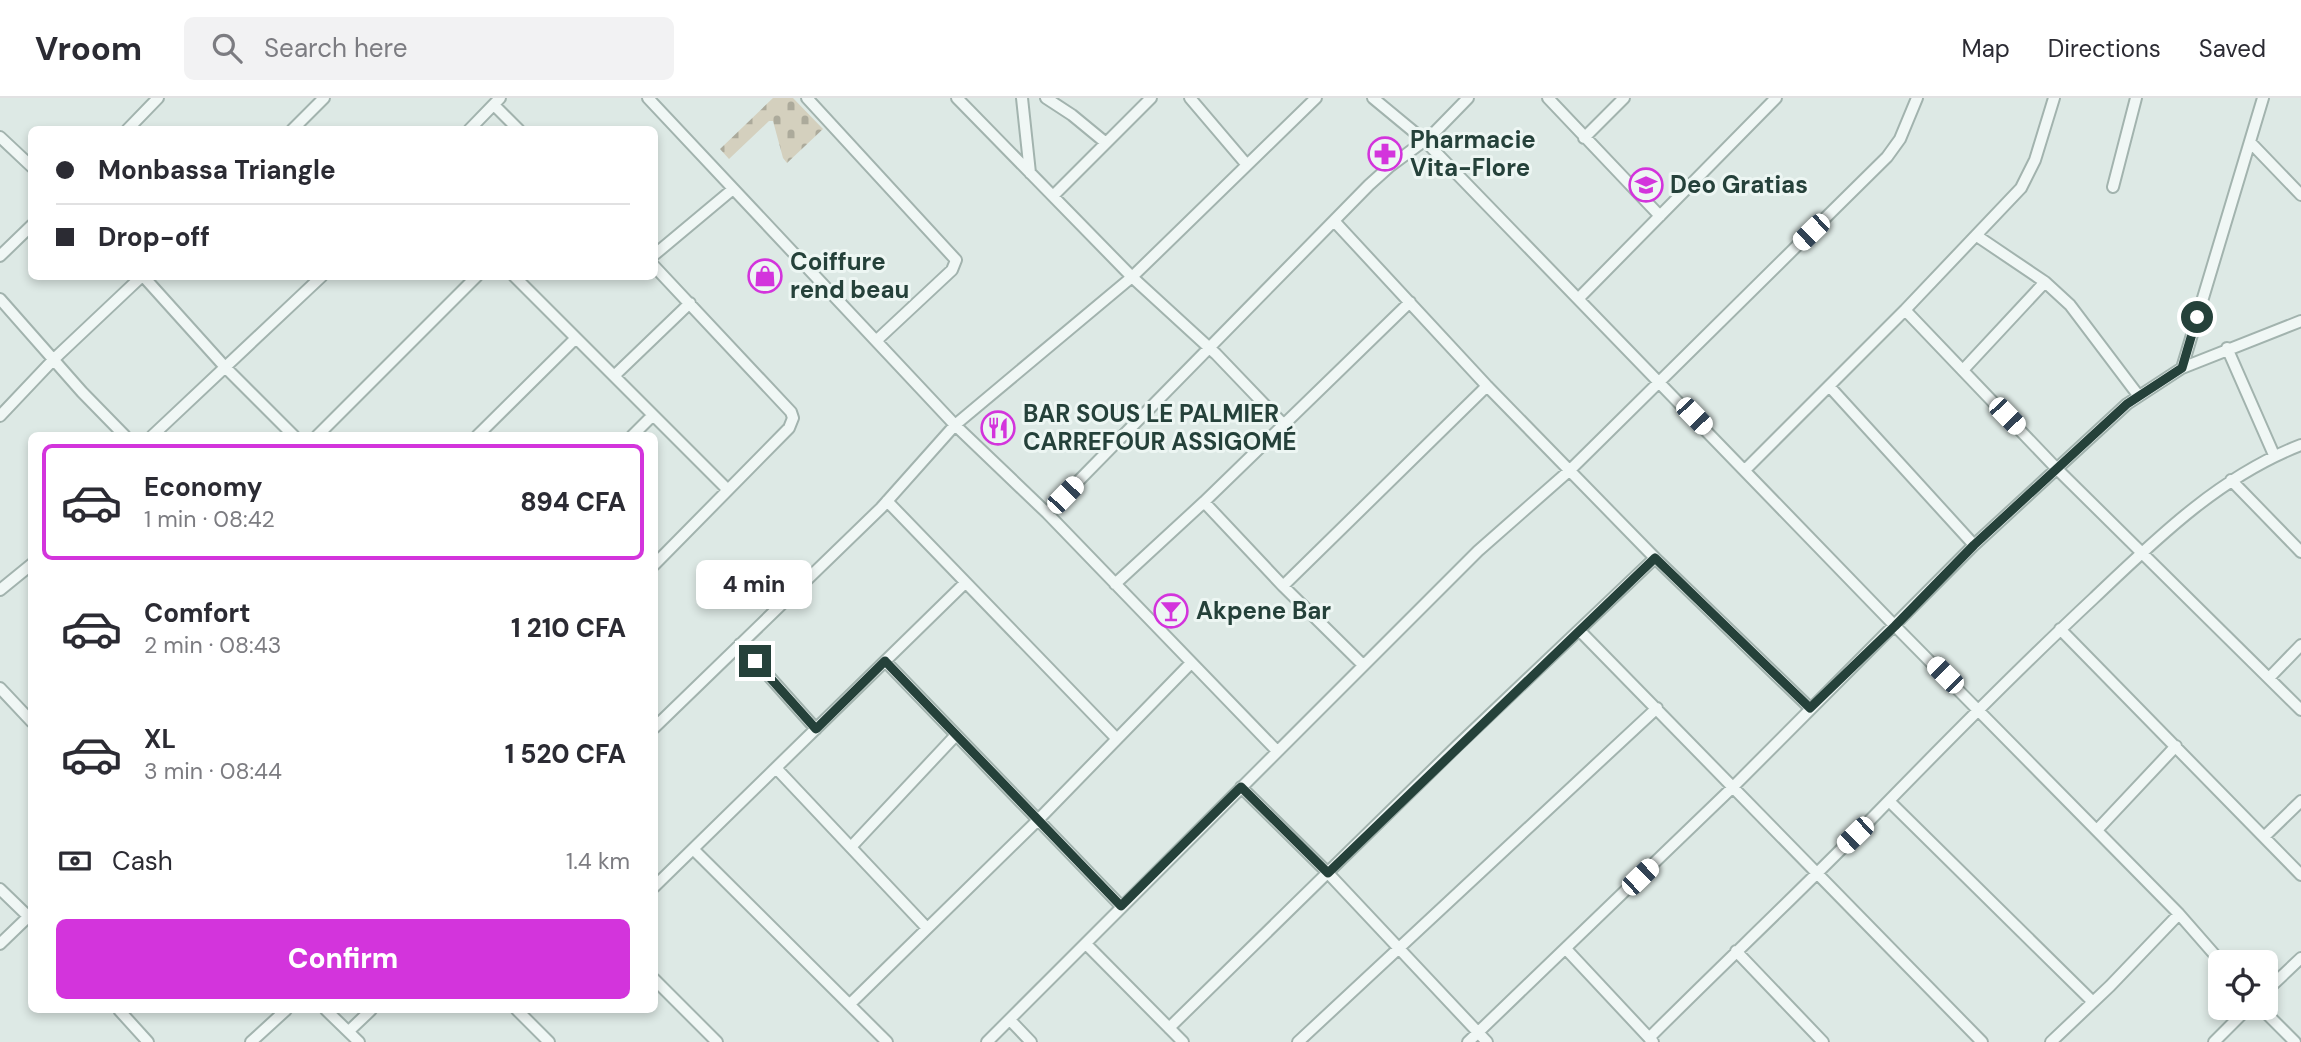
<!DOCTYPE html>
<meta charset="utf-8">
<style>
:root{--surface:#fff;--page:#f2f2f3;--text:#2b2b33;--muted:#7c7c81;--line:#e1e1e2;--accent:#d334dc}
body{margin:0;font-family:"DM Sans",sans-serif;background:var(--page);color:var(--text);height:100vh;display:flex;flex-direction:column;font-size:26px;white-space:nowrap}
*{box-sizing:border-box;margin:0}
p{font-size:23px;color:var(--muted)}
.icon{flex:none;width:38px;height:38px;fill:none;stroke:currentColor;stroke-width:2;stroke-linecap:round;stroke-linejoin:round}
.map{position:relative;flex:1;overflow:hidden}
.side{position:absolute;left:28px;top:334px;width:630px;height:581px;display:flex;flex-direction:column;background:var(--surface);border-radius:10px;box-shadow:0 4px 10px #0003}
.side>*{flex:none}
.top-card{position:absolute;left:28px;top:28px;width:630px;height:154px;border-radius:10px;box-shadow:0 4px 10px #0003;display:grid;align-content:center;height:154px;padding:0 28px;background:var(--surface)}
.buttons{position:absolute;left:2208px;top:852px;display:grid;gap:14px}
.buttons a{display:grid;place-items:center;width:70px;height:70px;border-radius:10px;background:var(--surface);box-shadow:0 4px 10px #0003;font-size:35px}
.end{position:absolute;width:32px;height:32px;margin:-16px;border:9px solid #25413a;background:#fff;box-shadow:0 0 0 4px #fff}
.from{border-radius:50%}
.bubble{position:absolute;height:49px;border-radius:10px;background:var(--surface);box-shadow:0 4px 10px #0003;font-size:23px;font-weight:800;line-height:49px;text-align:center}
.car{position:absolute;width:21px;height:42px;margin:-21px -10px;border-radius:9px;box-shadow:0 0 5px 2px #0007;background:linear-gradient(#fff 24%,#345 0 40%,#fff 0 76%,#345 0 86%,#fff 0)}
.top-card b{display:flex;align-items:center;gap:24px;height:66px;font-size:26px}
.top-card b+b{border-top:2px solid var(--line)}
.top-card i{width:18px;height:18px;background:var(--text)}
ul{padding:12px 0 0;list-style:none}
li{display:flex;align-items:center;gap:21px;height:116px;margin:0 14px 10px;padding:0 14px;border:4px solid transparent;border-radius:10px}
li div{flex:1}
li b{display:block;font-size:26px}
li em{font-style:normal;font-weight:800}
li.current{border-color:var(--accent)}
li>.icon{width:63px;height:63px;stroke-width:1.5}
.pay{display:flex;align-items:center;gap:18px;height:77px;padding:0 28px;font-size:26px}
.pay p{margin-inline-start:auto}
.action{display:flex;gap:14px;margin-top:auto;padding:14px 28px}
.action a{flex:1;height:80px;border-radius:10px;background:var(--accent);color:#fff;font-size:28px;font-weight:800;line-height:80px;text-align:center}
header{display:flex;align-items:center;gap:42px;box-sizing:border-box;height:98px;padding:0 35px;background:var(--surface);border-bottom:2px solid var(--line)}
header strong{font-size:33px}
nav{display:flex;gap:38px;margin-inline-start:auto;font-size:24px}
.search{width:490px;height:63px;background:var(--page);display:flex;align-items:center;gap:18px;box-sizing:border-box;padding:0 24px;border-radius:10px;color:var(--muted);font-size:26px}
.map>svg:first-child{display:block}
.cemetery{fill:url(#cemetery-stones)}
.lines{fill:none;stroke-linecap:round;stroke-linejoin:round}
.minor-casing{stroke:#a2b3ae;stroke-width:14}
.minor{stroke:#f0f7f5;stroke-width:10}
.route{stroke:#25413a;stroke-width:9}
.labels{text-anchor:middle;stroke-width:6;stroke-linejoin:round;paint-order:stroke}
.poi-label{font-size:24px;font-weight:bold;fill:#25413a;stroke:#edf6f3;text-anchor:start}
</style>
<header>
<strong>Vroom</strong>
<div class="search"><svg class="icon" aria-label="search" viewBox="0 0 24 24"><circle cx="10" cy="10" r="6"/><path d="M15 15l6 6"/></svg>Search here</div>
<nav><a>Map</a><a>Directions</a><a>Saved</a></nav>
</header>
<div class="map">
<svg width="2301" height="944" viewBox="0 0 2301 944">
<defs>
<pattern id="cemetery-stones" width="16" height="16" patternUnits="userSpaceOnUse" patternTransform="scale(1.75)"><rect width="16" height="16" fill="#d4d0be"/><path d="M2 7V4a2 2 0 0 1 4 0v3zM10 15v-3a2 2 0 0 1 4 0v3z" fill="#acaa9b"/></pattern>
</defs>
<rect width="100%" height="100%" fill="#dde9e5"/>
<path class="cemetery" d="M773,0H793L823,31L787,65L783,60L773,23H769L729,61L720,51Z"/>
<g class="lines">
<defs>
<path id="minor" d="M648,0L955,327L1047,415L1277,653
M807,0L956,162L952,172L877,242
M957,0L1132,179L1216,256L1284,327
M1022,0L1030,75
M1046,0L1072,17L1106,45
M1190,0L1247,67
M1373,0L1425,43L1895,528L2179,816L2221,864
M1548,0L1660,118
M494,7L519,32
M127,32L158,0
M292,32L324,0
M469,32L500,0
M0,39L32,69
M1584,40L1624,0
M2250,44L2301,97
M2113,89L2136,0
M1053,98L1151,0
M1335,124L1487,288L1655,460L1810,610
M1977,138L2045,184L2070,207L2138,297
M654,157L733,91
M0,158L32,127
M654,168L791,314L793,320L789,330L654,467
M143,178L225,269L294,338
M514,178L728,392
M0,201L82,294L125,338
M1578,201L1776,0
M1905,212L2057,371L2301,612
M2227,250L2274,357
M2182,270L2301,223
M1963,272L2045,184
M614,278L690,205
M1829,288L1974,447
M0,318L54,261L142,178
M152,338L322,178
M317,338L477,178
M477,338L576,240
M632,338L652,318
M1745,372L1905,212L2021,90L2035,62L2054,0
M2231,382L2301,454
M887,403L1117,641
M1204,404L1283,488L1363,567
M1047,415L1369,87L1389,69L1432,37L1468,0
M1115,486L1204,404L1410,204
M1283,488L1487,288
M0,492L32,466
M2060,531L2301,777
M1580,533L1982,944
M740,546L816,631
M885,563L1121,808
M2269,580L2301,547
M0,590L32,624
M654,630L881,410L955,327L1132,179L1316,0
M776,670L926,829
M1241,689L1328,775L1487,944
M1889,703L2093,904
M2097,732L2176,648
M2265,738L2301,703
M851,749L956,637
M693,751L887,944
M654,789L965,485
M0,791L32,822
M0,846L28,819
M1086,846L1183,944
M1566,851L1653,944
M1736,853L1823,944
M654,881L717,944
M2266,893L2301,860
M850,906L1038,722L1191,565
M2261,910L2295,944
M119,912L148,944
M326,912L359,944
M517,912L549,944
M1010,922L1031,944
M1169,930L1458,647L1655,460
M350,932L371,912
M1649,940C1724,865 1802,792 1876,716C1947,643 2019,570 2094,500C2156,441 2220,378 2301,347
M251,944L286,912
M987,944L1478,453L1570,372L1887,59L1900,41L1917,0
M1298,944L1657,610
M1468,944L1734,688L1974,447L2127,306L2182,270L2263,0
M2051,944L2110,888L2179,816
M2214,944L2248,910"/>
</defs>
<use href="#minor" class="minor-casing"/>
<use href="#minor" class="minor"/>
</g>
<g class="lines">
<path class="route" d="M755,563L816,631L885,563L1121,808L1241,689L1328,775L1655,460L1810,610L1895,528L1974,447L2127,306L2182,270L2197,219"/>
</g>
<defs>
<symbol id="pharmacy-ring" viewBox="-11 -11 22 22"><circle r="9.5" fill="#edf6f3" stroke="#d334dc" stroke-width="1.5"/><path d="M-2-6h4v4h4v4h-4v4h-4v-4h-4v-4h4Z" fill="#d334dc"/></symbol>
<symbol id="school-ring" viewBox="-11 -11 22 22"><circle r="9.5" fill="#edf6f3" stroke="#d334dc" stroke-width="1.5"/><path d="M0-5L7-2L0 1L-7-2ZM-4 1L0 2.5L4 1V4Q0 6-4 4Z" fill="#d334dc"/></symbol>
<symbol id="shop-ring" viewBox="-11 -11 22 22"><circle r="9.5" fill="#edf6f3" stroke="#d334dc" stroke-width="1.5"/><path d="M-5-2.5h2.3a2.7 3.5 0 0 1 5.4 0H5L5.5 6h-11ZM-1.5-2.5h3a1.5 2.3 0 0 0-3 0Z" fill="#d334dc"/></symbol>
<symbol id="restaurant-ring" viewBox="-11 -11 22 22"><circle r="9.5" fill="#edf6f3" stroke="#d334dc" stroke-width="1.5"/><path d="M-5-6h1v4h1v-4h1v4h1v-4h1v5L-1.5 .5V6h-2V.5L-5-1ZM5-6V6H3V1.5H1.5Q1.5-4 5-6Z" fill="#d334dc"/></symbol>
<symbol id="bar-ring" viewBox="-11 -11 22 22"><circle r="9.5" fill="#edf6f3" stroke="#d334dc" stroke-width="1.5"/><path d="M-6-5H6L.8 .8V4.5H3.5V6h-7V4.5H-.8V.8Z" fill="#d334dc"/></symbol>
</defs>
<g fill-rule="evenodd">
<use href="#pharmacy-ring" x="1366" y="37" width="38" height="38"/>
<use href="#school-ring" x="1627" y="68" width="38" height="38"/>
<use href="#shop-ring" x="746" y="159" width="38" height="38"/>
<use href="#restaurant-ring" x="979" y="311" width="38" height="38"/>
<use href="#bar-ring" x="1152" y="494" width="38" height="38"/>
</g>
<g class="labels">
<g class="poi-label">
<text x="1410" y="50">Pharmacie<tspan x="1410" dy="28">Vita-Flore</tspan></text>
<text x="1670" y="95">Deo Gratias</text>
<text x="790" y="172">Coiffure<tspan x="790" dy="28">rend beau</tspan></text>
<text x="1023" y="324">BAR SOUS LE PALMIER<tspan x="1023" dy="28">CARREFOUR ASSIGOMÉ</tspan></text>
<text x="1196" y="521">Akpene Bar</text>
</g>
</g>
</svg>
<div class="buttons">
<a><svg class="icon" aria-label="locate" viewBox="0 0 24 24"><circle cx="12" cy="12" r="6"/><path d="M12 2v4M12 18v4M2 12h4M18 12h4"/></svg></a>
</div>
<i class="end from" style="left:2197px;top:219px"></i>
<i class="end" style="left:755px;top:563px"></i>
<div class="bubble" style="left:696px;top:462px;width:116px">4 min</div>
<i class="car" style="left:1811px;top:134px;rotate:226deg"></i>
<i class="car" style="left:1694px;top:318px;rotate:136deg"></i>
<i class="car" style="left:2007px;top:318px;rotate:136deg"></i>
<i class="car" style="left:1065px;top:397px;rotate:44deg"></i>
<i class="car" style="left:1945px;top:577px;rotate:315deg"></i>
<i class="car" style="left:1855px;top:737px;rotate:226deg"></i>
<i class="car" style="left:1640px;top:779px;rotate:46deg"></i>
<div class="top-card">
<b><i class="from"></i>Monbassa Triangle</b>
<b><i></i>Drop-off</b>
</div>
<section class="side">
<ul>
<li class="current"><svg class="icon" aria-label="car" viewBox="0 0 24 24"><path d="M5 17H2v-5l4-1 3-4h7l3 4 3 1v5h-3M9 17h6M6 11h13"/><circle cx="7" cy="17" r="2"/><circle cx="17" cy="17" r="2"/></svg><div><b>Economy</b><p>1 min · 08:42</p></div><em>894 CFA</em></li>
<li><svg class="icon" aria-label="car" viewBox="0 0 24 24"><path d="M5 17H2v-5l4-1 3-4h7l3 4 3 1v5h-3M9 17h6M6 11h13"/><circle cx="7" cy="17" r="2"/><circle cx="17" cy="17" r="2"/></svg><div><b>Comfort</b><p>2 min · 08:43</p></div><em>1 210 CFA</em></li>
<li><svg class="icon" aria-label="car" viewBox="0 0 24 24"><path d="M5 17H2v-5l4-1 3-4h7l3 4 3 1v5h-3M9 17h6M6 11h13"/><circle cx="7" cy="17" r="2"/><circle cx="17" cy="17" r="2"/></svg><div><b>XL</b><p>3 min · 08:44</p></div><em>1 520 CFA</em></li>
</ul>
<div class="pay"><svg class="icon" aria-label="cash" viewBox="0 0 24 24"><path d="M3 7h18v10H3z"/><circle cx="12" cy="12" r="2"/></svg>Cash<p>1.4 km</p></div>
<div class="action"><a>Confirm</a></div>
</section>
</div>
